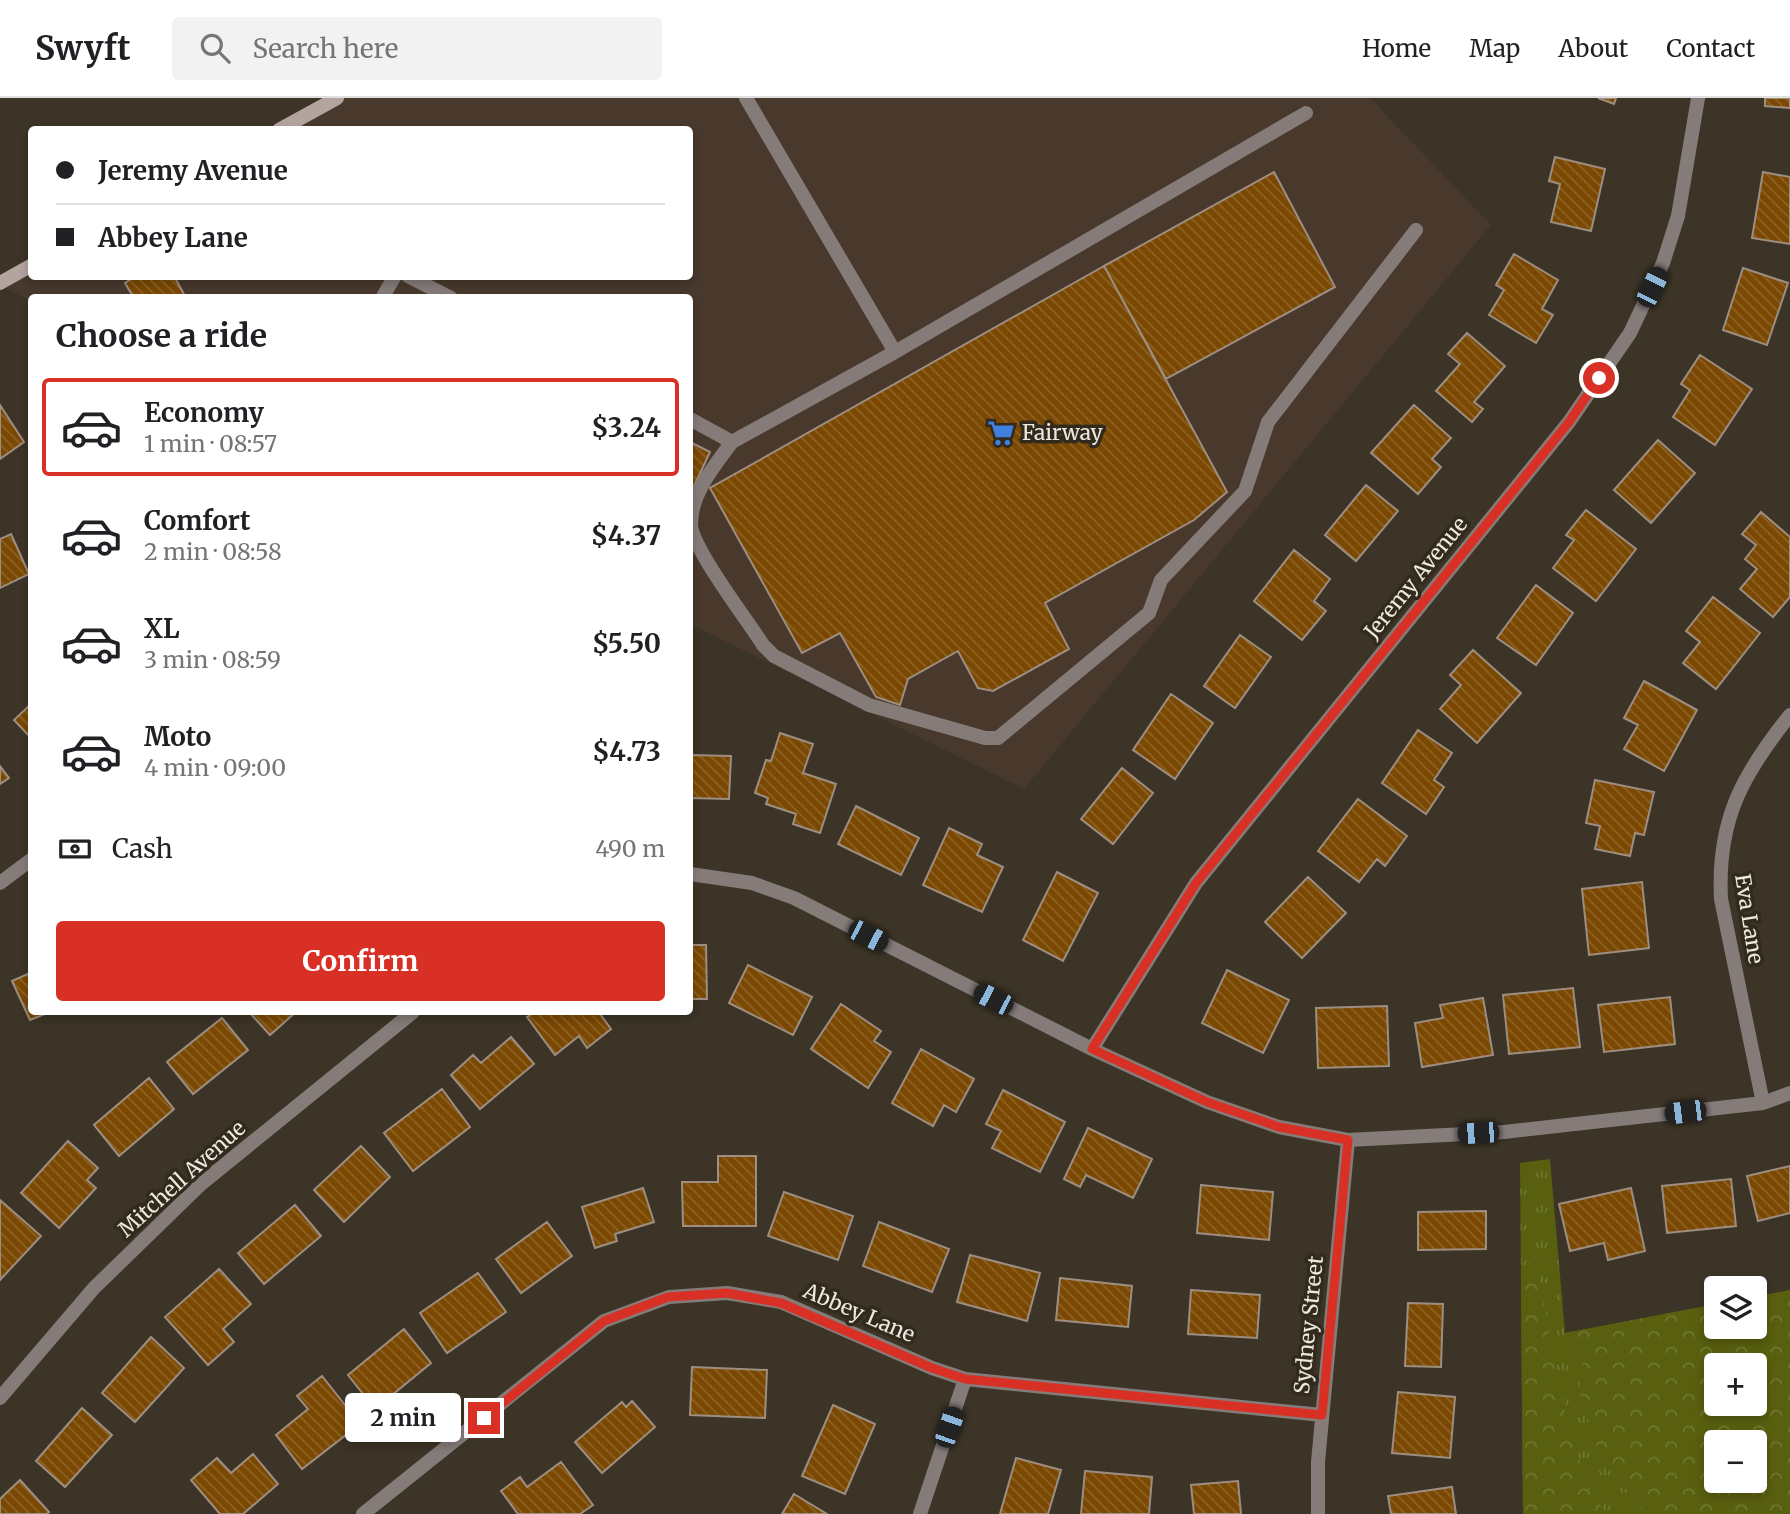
<!DOCTYPE html>
<meta charset="utf-8">
<style>
:root{--surface:#fff;--page:#f2f2f2;--text:#202124;--muted:#757577;--line:#e0e0e0;--accent:#d93025}
body{margin:0;font-family:Merriweather,serif;background:var(--page);color:var(--text);height:100vh;display:flex;flex-direction:column;font-size:26px;white-space:nowrap}
*{box-sizing:border-box;margin:0}
p{font-size:23px;color:var(--muted)}
.icon{flex:none;width:38px;height:38px;fill:none;stroke:currentColor;stroke-width:2;stroke-linecap:round;stroke-linejoin:round}
.map{position:relative;flex:1;overflow:hidden}
.panel{position:absolute;left:28px;top:196px;width:665px;height:721px;display:flex;flex-direction:column;background:var(--surface);border-radius:7px;box-shadow:0 4px 10px #0003}
.panel>*{flex:none}
.hud{position:absolute;left:28px;top:28px;width:665px;height:154px;border-radius:7px;box-shadow:0 4px 10px #0003;display:grid;align-content:center;height:154px;padding:0 28px;background:var(--surface)}
.fabs{position:absolute;left:1704px;top:1178px;display:grid;gap:14px}
.fabs a{display:grid;place-items:center;width:63px;height:63px;border-radius:7px;background:var(--surface);box-shadow:0 4px 10px #0003;font-size:35px}
.end{position:absolute;width:32px;height:32px;margin:-16px;border:9px solid #d93025;background:#fff;box-shadow:0 0 0 4px #fff}
.from{border-radius:50%}
.bubble{position:absolute;height:49px;border-radius:7px;background:var(--surface);box-shadow:0 4px 10px #0003;font-size:23px;font-weight:700;line-height:49px;text-align:center}
.car{position:absolute;width:21px;height:42px;margin:-21px -10px;border-radius:9px;box-shadow:0 0 5px 2px #0007;background:linear-gradient(#222 24%,#8ab4d8 0 40%,#222 0 76%,#8ab4d8 0 86%,#222 0)}
.hud b{display:flex;align-items:center;gap:24px;height:66px;font-size:26px}
.hud b+b{border-top:2px solid var(--line)}
.hud i{width:18px;height:18px;background:var(--text)}
ul{padding:0;list-style:none}
li{display:flex;align-items:center;gap:21px;height:98px;margin:0 14px 10px;padding:0 14px;border:4px solid transparent;border-radius:7px}
li div{flex:1}
li b{display:block;font-size:26px}
li em{font-style:normal;font-weight:700}
li.on{border-color:var(--accent)}
li>.icon{width:63px;height:63px;stroke-width:1.5}
h2{padding:0 28px;font-size:32px;line-height:84px}
.pay{display:flex;align-items:center;gap:18px;height:77px;padding:0 28px;font-size:26px}
.pay p{margin-inline-start:auto}
.button{display:flex;gap:14px;margin-top:auto;padding:14px 28px}
.button a{flex:1;height:80px;border-radius:7px;background:var(--accent);color:#fff;font-size:28px;font-weight:700;line-height:80px;text-align:center}
header{display:flex;align-items:center;gap:42px;box-sizing:border-box;height:98px;padding:0 35px;background:var(--surface);border-bottom:2px solid var(--line)}
header strong{font-size:33px}
nav{display:flex;gap:38px;margin-inline-start:auto;font-size:24px}
.search{width:490px;height:63px;background:var(--page);display:flex;align-items:center;gap:18px;box-sizing:border-box;padding:0 24px;border-radius:7px;color:var(--muted);font-size:26px}
.map>svg:first-child{display:block}
.commercial{fill:#49392d}
.grass{fill:url(#grass-tufts);fill-rule:evenodd}
.forest{fill:url(#forest-crowns);fill-rule:evenodd}
.building{fill:url(#building-back-hatch);stroke:#9d8e81;stroke-width:2}
.lines{fill:none;stroke-linecap:round;stroke-linejoin:round}
.lane{stroke:#857c7a;stroke-width:14}
.street{stroke:#857c7a;stroke-width:14}
.secondary{stroke:#b3a4a0;stroke-width:14}
.route{stroke:#d93025;stroke-width:9}
.labels{text-anchor:middle;stroke-width:7;stroke-linejoin:round;paint-order:stroke}
.poi-label{font-size:21px;fill:#eee9e0;stroke:#322a1c;text-anchor:start}
.street-label{font-size:21px;fill:#eee9e0;stroke:#322a1c}
</style>
<header>
<strong>Swyft</strong>
<div class="search"><svg class="icon" aria-label="search" viewBox="0 0 24 24"><circle cx="10" cy="10" r="6"/><path d="M15 15l6 6"/></svg>Search here</div>
<nav><a>Home</a><a>Map</a><a>About</a><a>Contact</a></nav>
</header>
<div class="map">
<svg width="1790" height="1416" viewBox="0 0 1790 1416">
<defs>
<pattern id="grass-tufts" width="24" height="20" patternUnits="userSpaceOnUse" patternTransform="scale(1.75)"><rect width="24" height="20" fill="#585f0f"/><path d="M3 7l-1-3M5 7V3M7 7l1-3M15 17l-1-3M17 17v-4M19 17l1-3" fill="none" stroke="#707632"/></pattern>
<pattern id="forest-crowns" width="20" height="18" patternUnits="userSpaceOnUse" patternTransform="scale(1.75)"><rect width="20" height="18" fill="#585f0f"/><path d="M2 6a3 3 0 1 1 6 0M12 15a3 3 0 1 1 6 0" fill="none" stroke="#707632"/></pattern>
<pattern id="building-back-hatch" width="6" height="6" patternUnits="userSpaceOnUse" patternTransform="scale(1.75)"><rect width="6" height="6" fill="#7a4801"/><path d="M-1 5l2 2M0 0l6 6M5-1l2 2" fill="none" stroke="#8d6226"/></pattern>
</defs>
<rect width="100%" height="100%" fill="#3c3426"/>
<path class="commercial" d="M329,0H1370L1491,127L1024,691L690,526V200H32L31,203L0,187L31,161L32,178H690V32L272,31Z"/>
<path class="grass" d="M1550,1061L1565,1235L1717,1206V1228H1755V1199L1790,1192V1416H1523L1520,1065ZM1717,1267H1755V1306H1717ZM1717,1344H1755V1382H1717Z"/>
<path class="forest" d="M1536,1157L1551,1245L1566,1316L1589,1393L1606,1416H1523L1521,1196Z
M1790,1192V1416H1647L1601,1362L1579,1293L1583,1259L1565,1235L1717,1206V1228H1755V1199ZM1717,1267H1755V1306H1717ZM1717,1344H1755V1382H1717Z"/>
<path class="building" d="M1598,0H1616L1614,6Z
M1765,0H1790V10L1765,8Z
M1555,59L1605,71L1591,133L1551,124L1560,86L1549,83Z
M1274,74L1335,189L1166,281L1104,168Z
M1763,74L1790,79V146L1752,140Z
M1514,156L1558,182L1542,211L1553,217L1536,245L1489,217L1504,192L1496,187Z
M1104,168L1227,394L1194,422L1045,505L1069,551L993,593L978,590L958,553L908,581L900,607L876,599L840,535L802,555L710,390Z
M1743,170L1788,185L1767,247L1723,232Z
M136,178H174L186,200H134L125,185Z
M1467,235L1505,268L1474,304L1483,311L1472,324L1436,293L1460,266L1448,256Z
M1700,257L1752,291L1715,347L1673,319L1690,292L1681,286Z
M0,307L24,344L0,361Z
M1414,307L1451,340L1432,361L1441,369L1418,396L1371,355Z
M1658,342L1695,375L1651,425L1614,392Z
M690,344L710,354L690,397Z
M1366,387L1398,413L1356,463L1325,437Z
M1586,412L1636,451L1596,503L1553,470L1574,442L1566,437Z
M1761,414L1790,439V499L1773,519L1740,491L1757,471L1745,461L1756,447L1742,436Z
M11,436L29,476L0,490V441Z
M1294,452L1330,481L1314,503L1326,513L1302,542L1254,503Z
M1536,487L1573,515L1536,567L1497,540Z
M1713,499L1760,535L1716,591L1683,565L1700,544L1686,533Z
M1240,537L1271,559L1235,610L1204,588Z
M1473,552L1521,595L1477,645L1440,611L1461,587L1450,577Z
M1644,583L1697,612L1664,673L1624,651L1638,627L1624,620Z
M1171,596L1213,625L1175,681L1133,652Z
M32,605V641L14,622Z
M1418,632L1452,655L1434,682L1444,689L1426,716L1382,685Z
M780,635L813,646L803,675L836,686L820,735L793,726L796,716L766,706L768,700L755,695L766,662L771,663Z
M690,657L731,658L729,701L690,700Z
M0,668L9,680L0,686Z
M1122,670L1153,695L1113,746L1081,721Z
M1595,682L1654,694L1644,737L1635,735L1630,758L1595,751L1600,728L1586,725Z
M1358,701L1407,738L1385,768L1377,761L1359,784L1318,753Z
M856,708L919,740L901,777L838,746Z
M949,730L982,746L977,757L1003,769L982,814L923,787Z
M1057,774L1098,795L1063,863L1023,842Z
M1308,779L1346,815L1302,860L1265,824Z
M1642,784L1649,850L1589,857L1582,791Z
M690,847H706L707,901H690Z
M748,867L812,899L793,937L729,905Z
M1227,872L1289,902L1263,955L1202,925Z
M32,874V914H50L30,922L12,883Z
M1573,890L1580,949L1509,956L1503,897Z
M1670,899L1675,946L1604,954L1598,907Z
M1483,900L1493,957L1422,969L1415,925L1443,920L1440,907Z
M841,906L881,933L874,943L891,954L868,990L811,951Z
M1387,908L1389,968L1318,970L1316,910Z
M249,914H296L270,937Z
M535,914H603L600,916L611,931L587,950L579,938L555,957L527,919Z
M222,920L248,952L193,996L167,964Z
M511,939L534,966L480,1011L451,977L473,957L481,965Z
M921,951L974,981L956,1014L944,1007L933,1028L892,1005Z
M149,980L174,1011L119,1058L94,1027Z
M442,991L470,1029L413,1073L384,1035Z
M1003,992L1065,1024L1040,1074L992,1050L1001,1033L986,1026Z
M1088,1030L1152,1061L1133,1100L1086,1077L1080,1089L1064,1081Z
M68,1043L98,1070L87,1082L96,1090L59,1130L21,1095Z
M361,1048L390,1079L344,1124L314,1092Z
M718,1058H756V1128H683L682,1084H718Z
M1790,1068V1115L1758,1123L1747,1078Z
M1731,1081L1736,1128L1667,1135L1662,1088Z
M1201,1087L1273,1094L1269,1142L1197,1135Z
M643,1090L654,1124L615,1136L617,1143L595,1150L582,1109Z
M1631,1090L1645,1153L1608,1162L1604,1145L1570,1153L1559,1106Z
M784,1094L853,1118L838,1162L768,1138Z
M0,1102L41,1138L0,1182Z
M295,1107L321,1138L264,1186L238,1155Z
M1486,1113V1151L1418,1152V1114Z
M547,1124L572,1158L521,1195L496,1161Z
M879,1124L949,1151L932,1194L863,1168Z
M970,1157L1040,1175L1027,1223L957,1204Z
M219,1171L251,1206L223,1231L234,1244L208,1267L165,1219Z
M478,1175L506,1214L447,1255L420,1215Z
M1060,1180L1132,1188L1128,1229L1056,1222Z
M1191,1192L1260,1197L1257,1240L1188,1236Z
M1408,1205L1443,1206L1441,1269L1405,1268Z
M404,1231L431,1265L375,1311L348,1277Z
M151,1239L184,1270L135,1324L102,1295Z
M692,1269L767,1272L765,1320L690,1317Z
M322,1278L360,1326L302,1371L276,1337L308,1311L297,1298Z
M1398,1294L1455,1299L1450,1360L1392,1355Z
M632,1303L655,1329L602,1375L575,1344L622,1304L626,1309Z
M833,1307L875,1326L845,1396L802,1378Z
M82,1310L112,1337L65,1389L36,1363Z
M253,1356L278,1386L243,1416H220L191,1382L217,1360L231,1375Z
M1016,1360L1061,1372L1048,1416H1000Z
M561,1364L593,1407L580,1416H518L501,1393L520,1379L527,1389Z
M1085,1373L1152,1379L1149,1416H1081Z
M20,1382L49,1414L47,1416H0V1401Z
M1238,1383L1241,1416H1194L1191,1387Z
M1452,1389L1456,1416H1391L1388,1398Z
M794,1396L827,1416H782Z"/>
<g class="lines">
<path class="lane" d="M746,0L895,254
M408,178L451,200
M382,200L395,178
M690,321L732,344L895,254L1306,15
M732,344C715,367 691,395 691,426C691,449 748,523 763,547L774,558L869,607L985,640H998L1149,515L1161,482L1245,393L1268,324L1416,132"/>
<path class="street" d="M690,776L752,785L794,800L1092,951L1207,1004L1279,1029L1348,1042L1504,1034L1763,1005L1790,995
M0,785L32,761
M1092,951L1196,785L1569,324L1630,235L1663,165L1678,118L1698,0
M1763,1005L1721,801C1717,722 1742,677 1790,617
M0,1300L94,1190L201,1086L413,914
M363,1416L604,1223L669,1199L727,1195L781,1204L932,1270L965,1281L1322,1317
M920,1416L965,1281
M1318,1416V1364L1348,1042"/>
<path class="secondary" d="M279,32L337,0
M0,185L32,167"/>
</g>
<g class="lines">
<path class="route" d="M484,1320L604,1223L668,1199L727,1195L781,1205L932,1270L965,1281L1322,1317L1348,1042L1279,1029L1207,1004L1092,951L1196,785L1569,324L1599,280"/>
</g>
<defs>
<symbol id="supermarket-bare" viewBox="-9 -9 18 18"><path d="M-6-5.5h2.5l.6 2H6L4.5 2H-2.5L-4.4-4H-6ZM-1.5 3.2a1.3 1.3 0 1 0 .1 0ZM3 3.2a1.3 1.3 0 1 0 .1 0Z" fill="#3f7fe0" stroke="#322a1c" stroke-width="2.5" paint-order="stroke"/></symbol>
</defs>
<g fill-rule="evenodd">
<use href="#supermarket-bare" x="982" y="316" width="38" height="38"/>
</g>
<g class="labels">
<g class="poi-label">
<text x="1022" y="342">Fairway</text>
</g>
<g class="street-label">
<text transform="translate(1416 480) rotate(-51)" y="7">Jeremy Avenue</text>
<text transform="translate(1749 821) rotate(81)" y="7">Eva Lane</text>
<text transform="translate(182 1081) rotate(-42)" y="7">Mitchell Avenue</text>
<text transform="translate(859 1215) rotate(23)" y="7">Abbey Lane</text>
<text transform="translate(1309 1227) rotate(-84)" y="7">Sydney Street</text>
</g>
</g>
</svg>
<div class="fabs">
<a><svg class="icon" aria-label="layers" viewBox="0 0 24 24"><path d="M12 4l9 5-9 5-9-5zM3 14l9 5 9-5"/></svg></a>
<a>+</a>
<a>−</a>
</div>
<i class="end from" style="left:1599px;top:280px"></i>
<i class="end" style="left:484px;top:1320px"></i>
<div class="bubble" style="left:345px;top:1295px;width:116px">2 min</div>
<i class="car" style="left:1652px;top:189px;rotate:26deg"></i>
<i class="car" style="left:868px;top:838px;rotate:117deg"></i>
<i class="car" style="left:993px;top:901px;rotate:297deg"></i>
<i class="car" style="left:1685px;top:1014px;rotate:263deg"></i>
<i class="car" style="left:1478px;top:1035px;rotate:267deg"></i>
<i class="car" style="left:949px;top:1329px;rotate:19deg"></i>
<div class="hud">
<b><i class="from"></i>Jeremy Avenue</b>
<b><i></i>Abbey Lane</b>
</div>
<section class="panel">
<h2>Choose a ride</h2>
<ul>
<li class="on"><svg class="icon" aria-label="car" viewBox="0 0 24 24"><path d="M5 17H2v-5l4-1 3-4h7l3 4 3 1v5h-3M9 17h6M6 11h13"/><circle cx="7" cy="17" r="2"/><circle cx="17" cy="17" r="2"/></svg><div><b>Economy</b><p>1 min · 08:57</p></div><em>$3.24</em></li>
<li><svg class="icon" aria-label="car" viewBox="0 0 24 24"><path d="M5 17H2v-5l4-1 3-4h7l3 4 3 1v5h-3M9 17h6M6 11h13"/><circle cx="7" cy="17" r="2"/><circle cx="17" cy="17" r="2"/></svg><div><b>Comfort</b><p>2 min · 08:58</p></div><em>$4.37</em></li>
<li><svg class="icon" aria-label="car" viewBox="0 0 24 24"><path d="M5 17H2v-5l4-1 3-4h7l3 4 3 1v5h-3M9 17h6M6 11h13"/><circle cx="7" cy="17" r="2"/><circle cx="17" cy="17" r="2"/></svg><div><b>XL</b><p>3 min · 08:59</p></div><em>$5.50</em></li>
<li><svg class="icon" aria-label="car" viewBox="0 0 24 24"><path d="M5 17H2v-5l4-1 3-4h7l3 4 3 1v5h-3M9 17h6M6 11h13"/><circle cx="7" cy="17" r="2"/><circle cx="17" cy="17" r="2"/></svg><div><b>Moto</b><p>4 min · 09:00</p></div><em>$4.73</em></li>
</ul>
<div class="pay"><svg class="icon" aria-label="cash" viewBox="0 0 24 24"><path d="M3 7h18v10H3z"/><circle cx="12" cy="12" r="2"/></svg>Cash<p>490 m</p></div>
<div class="button"><a>Confirm</a></div>
</section>
</div>
